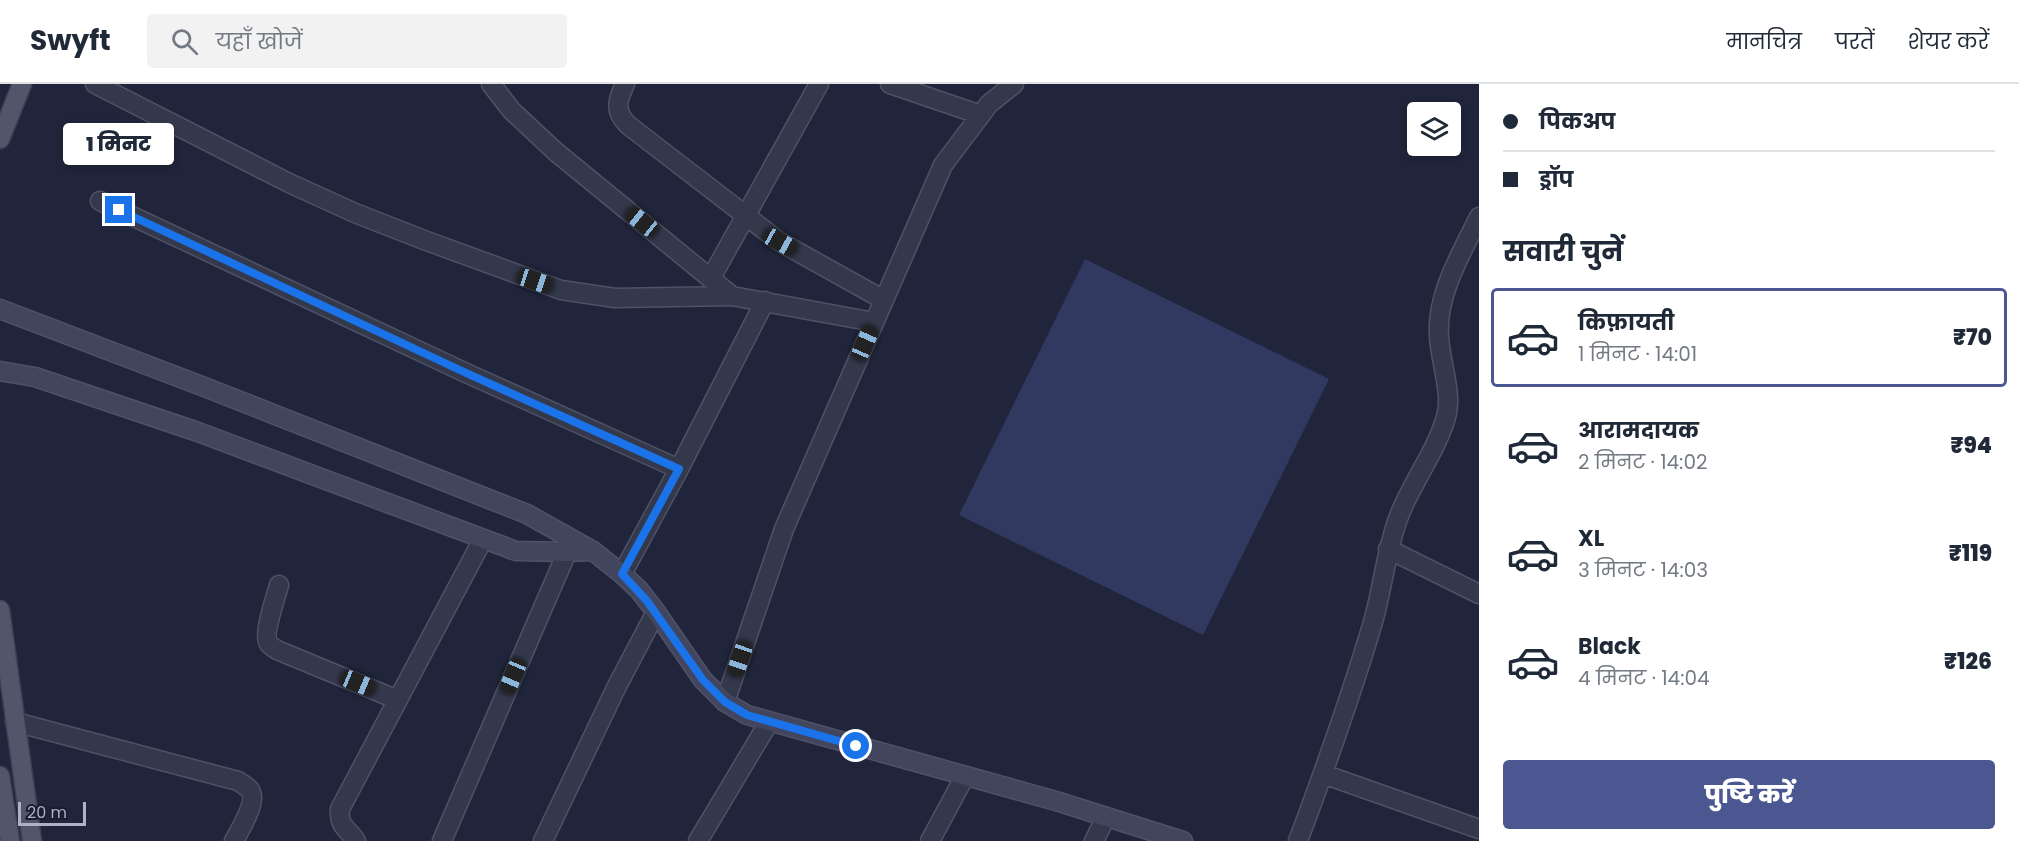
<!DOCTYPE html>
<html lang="hi">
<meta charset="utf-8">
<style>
:root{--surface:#fff;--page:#f2f2f3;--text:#1f2937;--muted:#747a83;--line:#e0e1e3;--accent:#4a5790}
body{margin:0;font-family:Poppins,"Noto Sans Devanagari",sans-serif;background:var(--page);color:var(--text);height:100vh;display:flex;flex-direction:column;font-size:22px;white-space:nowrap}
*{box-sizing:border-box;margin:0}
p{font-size:20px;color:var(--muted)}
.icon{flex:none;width:33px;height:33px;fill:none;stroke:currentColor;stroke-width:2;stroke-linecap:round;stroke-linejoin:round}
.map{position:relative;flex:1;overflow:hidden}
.drawer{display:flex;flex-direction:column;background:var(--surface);width:540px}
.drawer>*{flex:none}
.guide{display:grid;align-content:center;height:132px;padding:0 24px;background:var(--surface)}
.fabs{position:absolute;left:1407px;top:18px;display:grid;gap:12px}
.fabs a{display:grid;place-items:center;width:54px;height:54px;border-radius:6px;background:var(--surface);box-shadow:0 3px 9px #0003;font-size:30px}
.scale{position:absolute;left:18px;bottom:15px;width:68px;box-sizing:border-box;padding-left:6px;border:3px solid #afb2c7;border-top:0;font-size:16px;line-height:21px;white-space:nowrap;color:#afb2c7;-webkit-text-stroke:4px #1a1d2f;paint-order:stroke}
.end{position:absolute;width:27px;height:27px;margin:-14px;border:8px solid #1a73e8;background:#fff;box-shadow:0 0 0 3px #fff}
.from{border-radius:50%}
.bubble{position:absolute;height:42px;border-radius:6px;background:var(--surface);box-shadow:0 3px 9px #0003;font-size:20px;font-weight:800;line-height:42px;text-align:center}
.car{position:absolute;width:18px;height:36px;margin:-18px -9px;border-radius:8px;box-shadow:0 0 4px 2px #0007;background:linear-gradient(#222 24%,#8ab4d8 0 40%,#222 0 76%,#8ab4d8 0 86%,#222 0)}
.guide b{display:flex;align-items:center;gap:21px;height:57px;font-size:22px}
.guide b+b{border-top:2px solid var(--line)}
.guide i{width:15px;height:15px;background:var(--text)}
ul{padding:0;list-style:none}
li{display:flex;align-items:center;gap:18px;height:99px;margin:0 12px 9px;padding:0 12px;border:3px solid transparent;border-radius:6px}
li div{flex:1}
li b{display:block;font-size:22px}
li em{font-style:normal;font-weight:800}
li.active{border-color:var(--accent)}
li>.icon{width:54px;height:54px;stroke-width:1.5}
h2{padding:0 24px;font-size:27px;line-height:72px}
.action{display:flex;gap:12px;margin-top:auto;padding:12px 24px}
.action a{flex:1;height:69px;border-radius:6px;background:var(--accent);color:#fff;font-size:24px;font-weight:800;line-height:69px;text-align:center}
header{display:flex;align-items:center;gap:36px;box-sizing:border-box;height:84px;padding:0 30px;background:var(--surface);border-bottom:2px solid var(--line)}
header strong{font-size:28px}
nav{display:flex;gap:33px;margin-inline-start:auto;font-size:21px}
.search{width:420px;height:54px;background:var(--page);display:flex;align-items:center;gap:15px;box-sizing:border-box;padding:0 21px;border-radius:6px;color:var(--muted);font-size:22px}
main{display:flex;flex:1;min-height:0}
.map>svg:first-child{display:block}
.water{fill:#323960}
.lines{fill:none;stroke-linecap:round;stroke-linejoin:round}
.street-casing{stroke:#4f5265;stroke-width:21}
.secondary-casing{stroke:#4f5265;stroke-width:21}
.primary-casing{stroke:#3e4154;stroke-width:21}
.street{stroke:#34384b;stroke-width:18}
.secondary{stroke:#42455e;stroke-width:18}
.primary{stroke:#52566b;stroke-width:18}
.route{stroke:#1a73e8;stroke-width:8}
</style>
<header>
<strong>Swyft</strong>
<div class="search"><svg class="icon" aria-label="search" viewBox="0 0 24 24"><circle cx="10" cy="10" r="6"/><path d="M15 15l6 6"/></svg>यहाँ खोजें</div>
<nav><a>मानचित्र</a><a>परतें</a><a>शेयर करें</a></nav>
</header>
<main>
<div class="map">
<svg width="1479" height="757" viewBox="0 0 1479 757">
<rect width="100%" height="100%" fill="#20253b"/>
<path class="water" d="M1085,175L1329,295L1203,551L959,431Z"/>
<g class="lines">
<defs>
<path id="street" d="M95,0L289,99L355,129L424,156L561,206L615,214L732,212L874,238
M491,0L512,27L556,68L732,212
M625,0C617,17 614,27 628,41L780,158L884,216
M890,0L981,31
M100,117L464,288L679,385
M711,194L819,0
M1388,465L1479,510
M622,490L679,385L765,217
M279,501C276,513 262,551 269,560C271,563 275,564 277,566L398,616
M725,618L784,445L943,81L989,20L1014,0
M15,638L238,697C242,700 247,702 250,706C258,718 240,745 234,757
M1323,690L1479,745
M356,757C348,744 338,743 340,725L483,455
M442,757L567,468
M543,757L617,602L656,528
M698,757L769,638
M930,757L965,692
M1094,757L1106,733
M1298,757C1325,685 1351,612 1373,538C1383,503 1386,466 1399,432C1412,398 1436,368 1446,333C1453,310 1440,277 1439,252C1436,211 1461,170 1479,133"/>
<path id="secondary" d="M0,225L207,304L527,430L593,467L622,490L639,506L656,528L703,596L725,618L747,631L1056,717L1183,757
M0,287L35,293L198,348L516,467L567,468L593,467"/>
<path id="primary" d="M0,55L22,0
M0,526L32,757
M0,692L10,757"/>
</defs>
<use href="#street" class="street-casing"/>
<use href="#secondary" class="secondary-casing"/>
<use href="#primary" class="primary-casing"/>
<use href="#street" class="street"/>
<use href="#secondary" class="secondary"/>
<use href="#primary" class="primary"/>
</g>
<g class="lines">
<path class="route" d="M119,126L464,288L679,385L622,490L647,517L703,596L725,618L747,631L856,662"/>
</g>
</svg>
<div class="fabs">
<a><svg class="icon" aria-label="layers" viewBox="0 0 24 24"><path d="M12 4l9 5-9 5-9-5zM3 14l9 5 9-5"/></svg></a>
</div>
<div class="scale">20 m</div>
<i class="end from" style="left:856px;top:662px"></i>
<i class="end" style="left:119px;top:126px"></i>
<div class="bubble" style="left:63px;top:39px;width:111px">1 मिनट</div>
<i class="car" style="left:642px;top:138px;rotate:309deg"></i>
<i class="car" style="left:780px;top:158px;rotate:119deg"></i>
<i class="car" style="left:535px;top:197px;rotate:108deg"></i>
<i class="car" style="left:865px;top:259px;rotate:24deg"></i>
<i class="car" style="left:740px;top:575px;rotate:199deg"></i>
<i class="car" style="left:513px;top:592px;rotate:203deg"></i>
<i class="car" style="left:358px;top:599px;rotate:113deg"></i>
</div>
<section class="drawer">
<div class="guide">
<b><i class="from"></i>पिकअप</b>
<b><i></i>ड्रॉप</b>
</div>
<h2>सवारी चुनें</h2>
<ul>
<li class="active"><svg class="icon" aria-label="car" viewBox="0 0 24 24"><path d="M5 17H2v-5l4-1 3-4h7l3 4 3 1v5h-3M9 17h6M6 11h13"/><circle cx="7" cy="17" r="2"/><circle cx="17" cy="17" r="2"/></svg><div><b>किफ़ायती</b><p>1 मिनट · 14:01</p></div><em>₹70</em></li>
<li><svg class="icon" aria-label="car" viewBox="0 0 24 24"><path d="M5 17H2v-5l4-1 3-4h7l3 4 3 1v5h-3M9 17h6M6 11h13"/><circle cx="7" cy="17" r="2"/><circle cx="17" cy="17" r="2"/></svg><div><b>आरामदायक</b><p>2 मिनट · 14:02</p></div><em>₹94</em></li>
<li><svg class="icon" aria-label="car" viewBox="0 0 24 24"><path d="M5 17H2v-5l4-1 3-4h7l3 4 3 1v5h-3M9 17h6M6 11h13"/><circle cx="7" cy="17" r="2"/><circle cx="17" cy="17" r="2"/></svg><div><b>XL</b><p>3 मिनट · 14:03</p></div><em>₹119</em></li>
<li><svg class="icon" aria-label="car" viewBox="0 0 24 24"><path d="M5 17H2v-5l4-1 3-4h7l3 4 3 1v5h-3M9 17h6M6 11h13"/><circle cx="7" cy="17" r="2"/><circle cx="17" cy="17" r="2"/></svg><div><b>Black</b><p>4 मिनट · 14:04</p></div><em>₹126</em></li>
</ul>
<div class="action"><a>पुष्टि करें</a></div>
</section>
</main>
